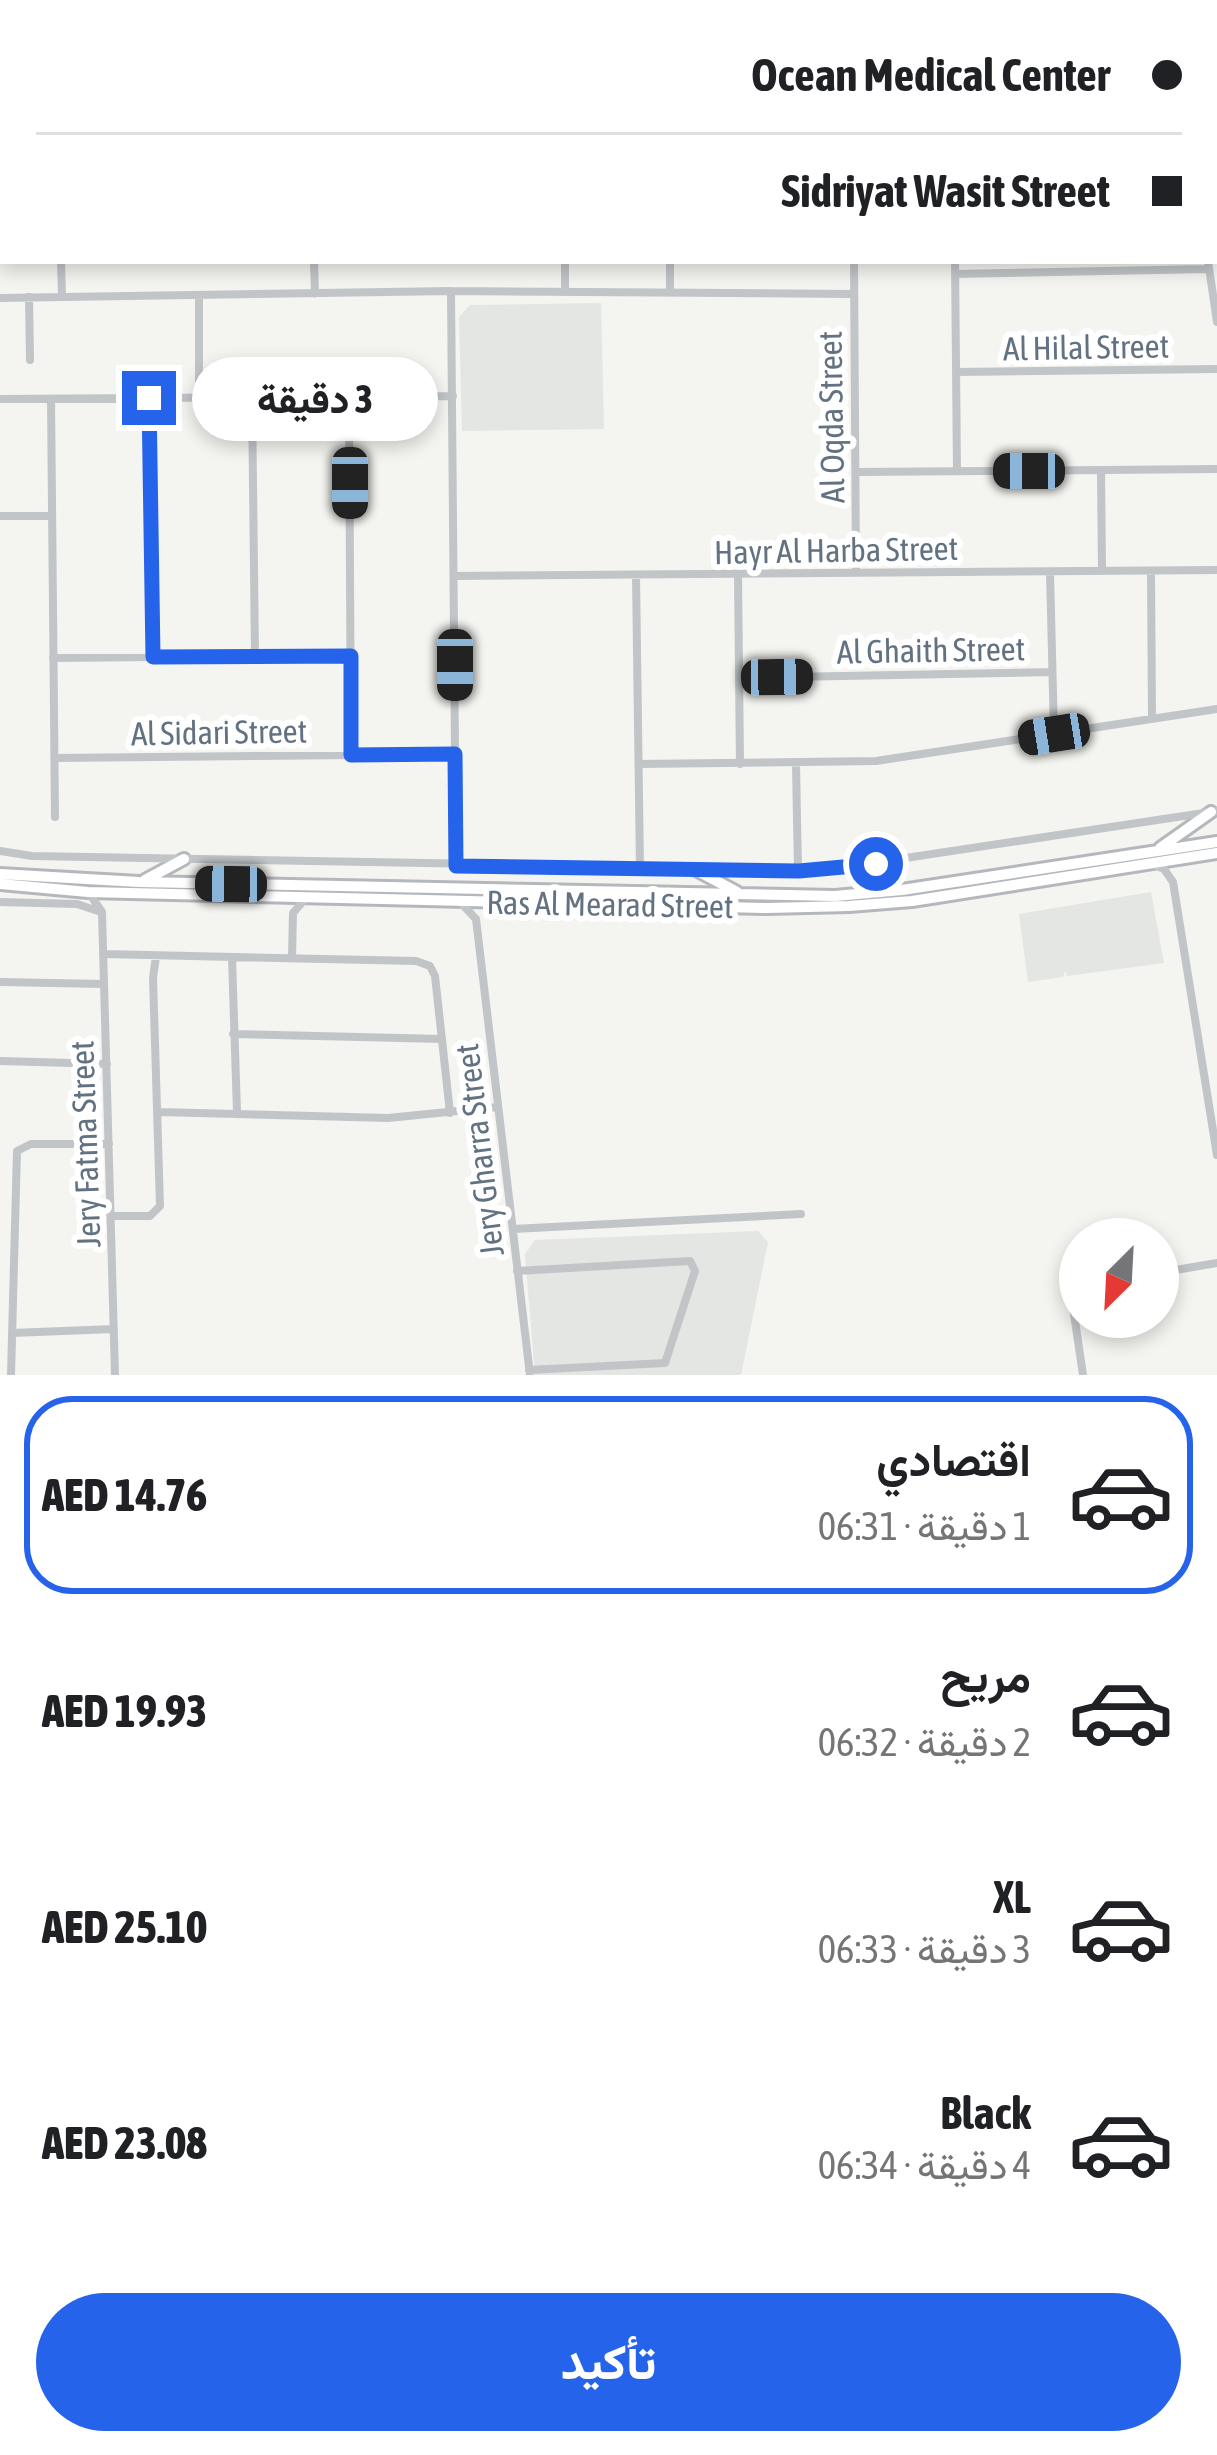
<!DOCTYPE html>
<html lang="ar">
<meta charset="utf-8">
<style>
:root{--surface:#fff;--page:#f6f6f6;--text:#202124;--muted:#757577;--line:#e0e0e0;--accent:#2563eb}
body{margin:0;font-family:"Asap Condensed",Vazirmatn,sans-serif;background:var(--page);color:var(--text);direction:rtl;height:100vh;display:flex;flex-direction:column;font-size:45px;white-space:nowrap}
*{box-sizing:border-box;margin:0}
p{font-size:39px;color:var(--muted)}
.icon{flex:none;width:66px;height:66px;fill:none;stroke:currentColor;stroke-width:2;stroke-linecap:round;stroke-linejoin:round}
.map{position:relative;height:1375px;overflow:hidden;direction:ltr}
.side{display:flex;flex-direction:column;background:var(--surface);flex:1}
.side>*{flex:none}
.guide{position:absolute;left:0px;top:0px;width:1218px;height:264px;box-shadow:0 6px 18px #0003;direction:rtl;display:grid;align-content:center;height:264px;padding:0 36px;background:var(--surface)}
.needle{width:78px;rotate:204deg}
.fabs{position:absolute;left:1059px;top:1218px;display:grid;gap:24px}
.fabs a{display:grid;place-items:center;width:120px;height:120px;border-radius:50%;background:var(--surface);box-shadow:0 6px 18px #0003;font-size:60px}
.end{position:absolute;width:54px;height:54px;margin:-27px;border:15px solid #2563eb;background:#fff;box-shadow:0 0 0 6px #fff}
.from{border-radius:50%}
.bubble{position:absolute;height:84px;border-radius:42px;background:var(--surface);box-shadow:0 6px 18px #0003;font-size:39px;font-weight:800;line-height:84px;text-align:center;direction:rtl}
.car{position:absolute;width:36px;height:72px;margin:-36px -18px;border-radius:15px;box-shadow:0 0 9px 3px #0007;background:linear-gradient(#222 24%,#8ab4d8 0 40%,#222 0 76%,#8ab4d8 0 86%,#222 0)}
.guide b{display:flex;align-items:center;gap:42px;height:114px;font-size:45px}
.guide b+b{border-top:3px solid var(--line)}
.guide i{width:30px;height:30px;background:var(--text)}
ul{padding:21px 0 0;list-style:none}
li{display:flex;align-items:center;gap:36px;height:198px;margin:0 24px 18px;padding:0 12px;border:6px solid transparent;border-radius:48px}
li div{flex:1}
li b{display:block;font-size:45px}
li em{font-style:normal;font-weight:800}
li.active{border-color:var(--accent)}
li>.icon{width:108px;height:108px;stroke-width:1.5}
.primary-button{display:flex;gap:24px;margin-top:auto;padding:24px 36px}
.primary-button a{flex:1;height:138px;border-radius:72px;background:var(--accent);color:#fff;font-size:48px;font-weight:800;line-height:138px;text-align:center}
.map>svg:first-child{display:block}
.built{fill:#e4e6e4}
.lines{fill:none;stroke-linecap:round;stroke-linejoin:round}
.secondary-casing{stroke:#b4b8bd;stroke-width:16}
.street{stroke:#c1c5c8;stroke-width:8}
.secondary{stroke:#fff;stroke-width:10}
.route{stroke:#2563eb;stroke-width:15}
.labels{text-anchor:middle;stroke-width:12;stroke-linejoin:round;paint-order:stroke}
.street-label{font-size:33px;fill:#637282;stroke:#fff}
</style>
<div class="map">
<svg width="1217" height="1375" viewBox="0 0 1217 1375">
<rect width="100%" height="100%" fill="#f4f4f0"/>
<path class="built" d="M601,303L604,429L462,431L459,317L470,305Z
M1151,892L1164,963L1067,976L1065,971L1063,977L1028,982L1019,914Z
M758,1231L768,1242L741,1375H535L525,1254L535,1240Z"/>
<g class="lines">
<defs>
<path id="secondary" d="M1160,848L1211,812
M696,870L737,892
M0,874L139,882L835,896L902,890L1217,842
M145,880L184,859
M0,884L88,892L767,908L849,906L912,901L1217,853"/>
</defs>
<use href="#secondary" class="secondary-casing"/>
<path class="street" d="M56,0V3
M257,0V3
M365,0V3
M561,0V3
M670,0V3
M852,0V3
M953,0V3
M1166,0L1167,3
M1215,131H1217
M61,261L62,296
M314,261L315,294
M565,261V292
M670,261V291
M854,261L856,573
M955,261L957,471
M1208,261L1217,322
M955,274L1209,269
M451,291L456,866
M199,295V398
M29,297L30,360
M0,298L451,291L853,294
M956,372L1217,369
M252,397L255,656
M349,397L351,755
M149,398L153,657
M0,399L453,396
M51,399L55,817
M1101,471L1102,571
M856,472L1217,469
M0,516H52
M1151,571L1152,719
M1050,572L1054,734
M738,575L740,764
M455,576L1217,570
M636,576L640,870
M53,658L351,655
M739,678L1052,672
M55,758L455,754
M639,764L876,761L1217,709
M796,765L798,871
M0,851L32,856L826,870L1217,811
M1153,864L1164,869L1173,882L1217,1155
M89,893L102,912L115,1375
M459,901L476,919L530,1375
M0,902L77,904L101,912
M103,954L416,961L430,966L435,976L450,1113
M232,957L237,1112
M292,958L293,913L306,898
M0,982L104,984
M233,1034L442,1039
M0,1061L107,1064
M158,1112L388,1118L497,1107
M111,1216H150L160,1206L153,978L156,956
M513,1229L801,1214
M517,1271L690,1261L695,1271L665,1363L529,1370
M1158,1273L1217,1263
M1080,1286L1070,1287L1083,1375
M12,1333L114,1329
M11,1375L17,1151L31,1144H109"/>
<use href="#secondary" class="secondary"/>
</g>
<g class="lines">
<path class="route" d="M149,398L153,657L351,656V755L455,754L456,866L799,871L876,864"/>
</g>
<g class="labels">
<g class="street-label">
<text transform="translate(1086 347) rotate(-1)" y="12">Al Hilal Street</text>
<text transform="translate(831 417) rotate(-91)" y="12">Al Oqda Street</text>
<text transform="translate(836 550) rotate(-1)" y="12">Hayr Al Harba Street</text>
<text transform="translate(931 650) rotate(-1)" y="12">Al Ghaith Street</text>
<text transform="translate(219 732) rotate(-1)" y="12">Al Sidari Street</text>
<text transform="translate(610 904) rotate(1)" y="12">Ras Al Mearad Street</text>
<text transform="translate(85 1144) rotate(-92)" y="12">Jery Fatma Street</text>
<text transform="translate(479 1150) rotate(-97)" y="12">Jery Gharra Street</text>
</g>
</g>
</svg>
<div class="fabs">
<a><svg class="needle" viewBox="-14 -14 28 28"><path d="M0-13l5 13h-10z" fill="#e53935"/><path d="M0 13l5-13h-10z" fill="#757577"/></svg></a>
</div>
<i class="end from" style="left:876px;top:864px"></i>
<i class="end" style="left:149px;top:398px"></i>
<div class="bubble" style="left:192px;top:357px;width:246px">3 دقيقة</div>
<i class="car" style="left:1029px;top:471px;rotate:270deg"></i>
<i class="car" style="left:350px;top:483px;rotate:180deg"></i>
<i class="car" style="left:455px;top:665px;rotate:180deg"></i>
<i class="car" style="left:777px;top:677px;rotate:89deg"></i>
<i class="car" style="left:1054px;top:734px;rotate:261deg"></i>
<i class="car" style="left:231px;top:884px;rotate:271deg"></i>
<div class="guide">
<b><i class="from"></i>Ocean Medical Center</b>
<b><i></i>Sidriyat Wasit Street</b>
</div>
</div>
<section class="side">
<ul>
<li class="active"><svg class="icon" aria-label="car" viewBox="0 0 24 24"><path d="M5 17H2v-5l4-1 3-4h7l3 4 3 1v5h-3M9 17h6M6 11h13"/><circle cx="7" cy="17" r="2"/><circle cx="17" cy="17" r="2"/></svg><div><b>اقتصادي</b><p>1 دقيقة · 06:31</p></div><em>AED 14.76</em></li>
<li><svg class="icon" aria-label="car" viewBox="0 0 24 24"><path d="M5 17H2v-5l4-1 3-4h7l3 4 3 1v5h-3M9 17h6M6 11h13"/><circle cx="7" cy="17" r="2"/><circle cx="17" cy="17" r="2"/></svg><div><b>مريح</b><p>2 دقيقة · 06:32</p></div><em>AED 19.93</em></li>
<li><svg class="icon" aria-label="car" viewBox="0 0 24 24"><path d="M5 17H2v-5l4-1 3-4h7l3 4 3 1v5h-3M9 17h6M6 11h13"/><circle cx="7" cy="17" r="2"/><circle cx="17" cy="17" r="2"/></svg><div><b>XL</b><p>3 دقيقة · 06:33</p></div><em>AED 25.10</em></li>
<li><svg class="icon" aria-label="car" viewBox="0 0 24 24"><path d="M5 17H2v-5l4-1 3-4h7l3 4 3 1v5h-3M9 17h6M6 11h13"/><circle cx="7" cy="17" r="2"/><circle cx="17" cy="17" r="2"/></svg><div><b>Black</b><p>4 دقيقة · 06:34</p></div><em>AED 23.08</em></li>
</ul>
<div class="primary-button"><a>تأكيد</a></div>
</section>
